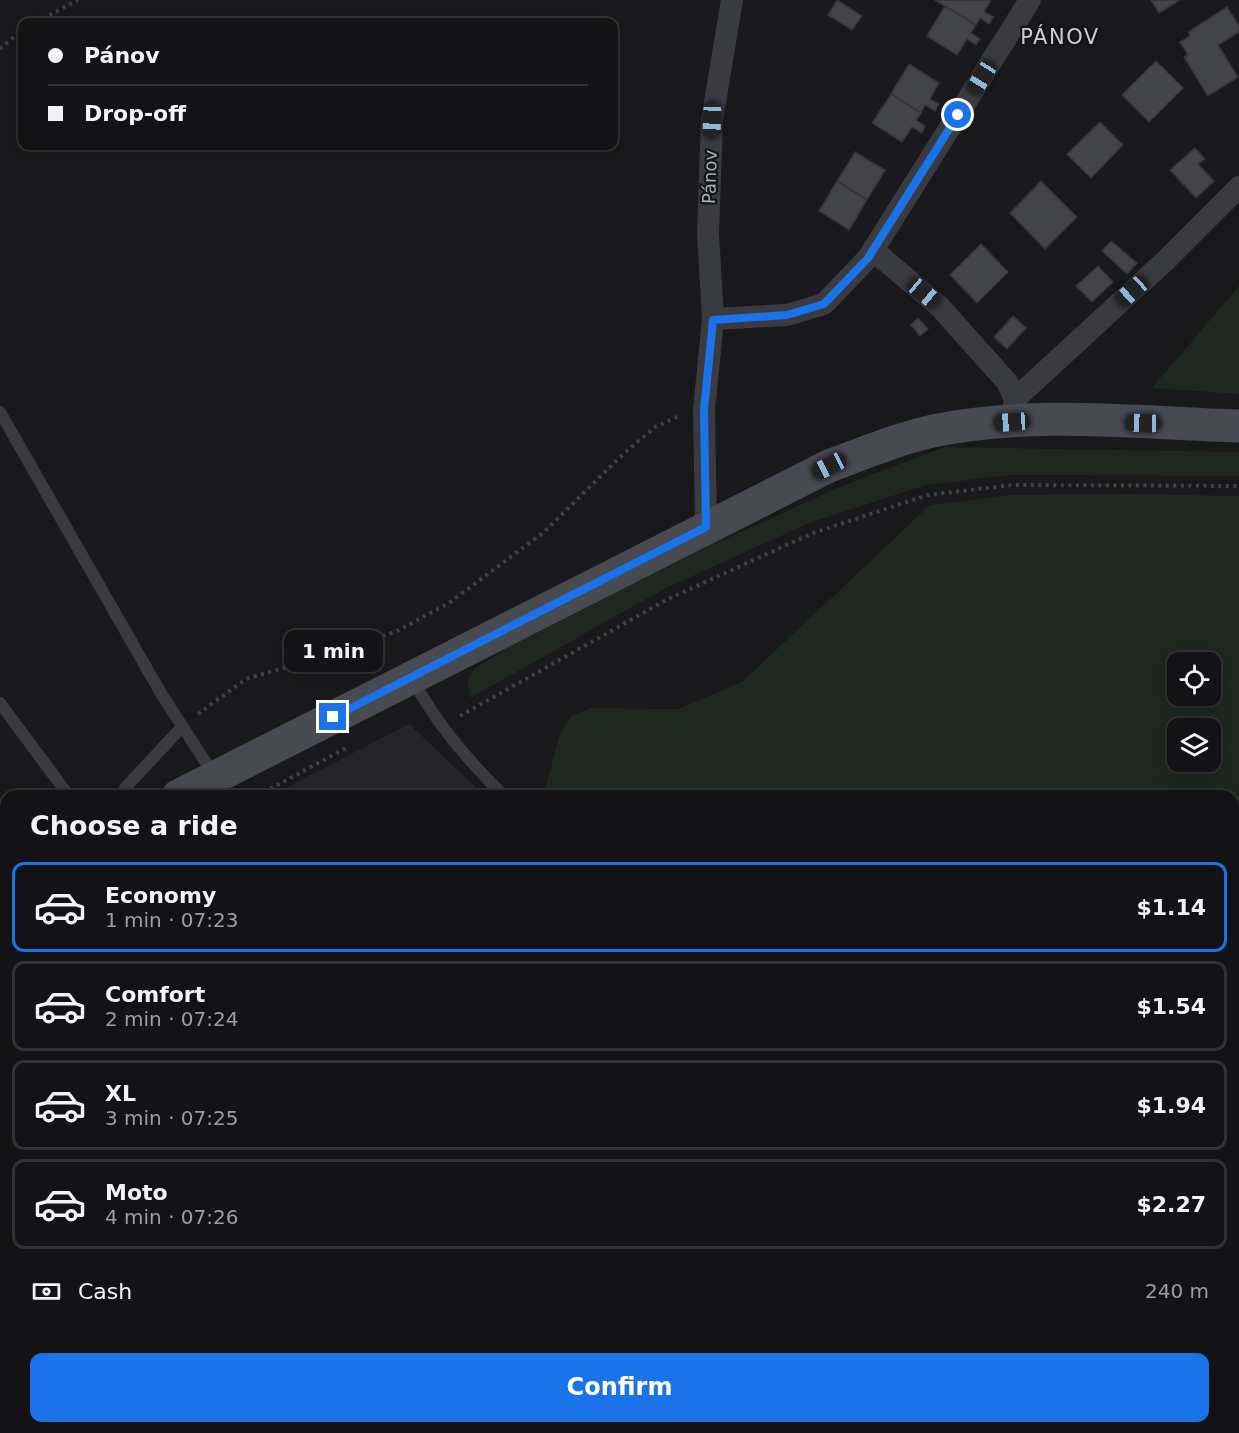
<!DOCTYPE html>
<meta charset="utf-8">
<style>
:root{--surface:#131315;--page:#1c1c1e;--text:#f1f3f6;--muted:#9d9ea0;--line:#323234;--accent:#1a73e8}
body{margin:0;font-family:"DejaVu Sans",sans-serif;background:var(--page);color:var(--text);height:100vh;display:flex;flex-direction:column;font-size:22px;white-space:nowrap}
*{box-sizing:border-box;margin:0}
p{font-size:20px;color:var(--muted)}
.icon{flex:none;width:33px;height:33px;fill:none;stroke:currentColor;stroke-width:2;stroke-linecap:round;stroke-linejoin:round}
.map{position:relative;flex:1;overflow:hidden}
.drawer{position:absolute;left:0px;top:790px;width:1239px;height:644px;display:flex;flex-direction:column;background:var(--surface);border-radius:18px 18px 0 0;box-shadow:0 3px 15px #0003,0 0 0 2px var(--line)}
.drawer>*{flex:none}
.guide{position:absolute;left:18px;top:18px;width:600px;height:132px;border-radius:12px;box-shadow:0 3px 15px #0003,0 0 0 2px var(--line);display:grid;align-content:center;height:132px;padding:0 30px;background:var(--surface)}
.fabs{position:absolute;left:1167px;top:652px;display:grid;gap:12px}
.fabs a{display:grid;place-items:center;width:54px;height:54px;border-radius:12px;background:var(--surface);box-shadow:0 3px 15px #0003,0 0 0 2px var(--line);font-size:30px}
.end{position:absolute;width:27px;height:27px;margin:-14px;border:8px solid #1a73e8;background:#fff;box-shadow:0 0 0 3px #fff}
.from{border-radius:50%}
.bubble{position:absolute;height:42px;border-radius:12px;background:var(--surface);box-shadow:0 3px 15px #0003,0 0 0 2px var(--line);font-size:20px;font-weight:800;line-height:42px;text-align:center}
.car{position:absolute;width:18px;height:36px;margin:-18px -9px;border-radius:8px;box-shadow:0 0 4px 2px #0007;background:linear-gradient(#222 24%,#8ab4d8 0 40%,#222 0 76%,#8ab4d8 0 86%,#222 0)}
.guide b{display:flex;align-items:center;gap:21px;height:57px;font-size:22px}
.guide b+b{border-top:2px solid var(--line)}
.guide i{width:15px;height:15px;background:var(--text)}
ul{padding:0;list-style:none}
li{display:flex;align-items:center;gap:18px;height:90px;margin:0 12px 9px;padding:0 18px;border:3px solid var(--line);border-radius:12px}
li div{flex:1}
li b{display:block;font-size:22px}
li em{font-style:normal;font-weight:800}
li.selected{border-color:var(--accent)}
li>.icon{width:54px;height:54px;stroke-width:1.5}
h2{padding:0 30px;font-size:27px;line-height:72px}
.pay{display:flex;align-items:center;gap:15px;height:66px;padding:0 30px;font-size:22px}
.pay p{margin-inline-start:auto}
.button{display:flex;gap:12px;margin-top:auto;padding:12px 30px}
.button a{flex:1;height:69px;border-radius:12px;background:var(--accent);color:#fff;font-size:24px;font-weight:800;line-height:69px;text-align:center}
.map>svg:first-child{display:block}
.built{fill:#252529}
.green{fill:#1e2720;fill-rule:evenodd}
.building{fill:#434449;stroke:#333338;stroke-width:1.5}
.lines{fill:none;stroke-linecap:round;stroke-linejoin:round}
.path{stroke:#3f4248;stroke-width:4;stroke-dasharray:3 4.5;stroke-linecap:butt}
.service{stroke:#393b41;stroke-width:12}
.minor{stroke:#393b41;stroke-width:22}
.secondary{stroke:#474a51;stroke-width:33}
.route{stroke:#1a73e8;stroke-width:8}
.labels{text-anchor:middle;stroke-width:4.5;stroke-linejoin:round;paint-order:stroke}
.street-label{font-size:18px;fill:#aaafbc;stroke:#141417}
.quarter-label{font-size:21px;letter-spacing:1.5px;fill:#cccfd8;stroke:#141417}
</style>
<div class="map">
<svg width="1239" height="1433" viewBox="0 0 1239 1433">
<rect width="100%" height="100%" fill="#19191c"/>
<path class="built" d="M409,724L485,796H270Z
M6,932V1098L0,1086V935Z
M211,1428H539L531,1433H215Z"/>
<path class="green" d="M1239,286V394L1152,388Z
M945,447L1239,452V476L1011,475L926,485L809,523L664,589L470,698L467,683L473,670L507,648L714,544L842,486Z
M1129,494L1239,496V1433H531L539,1428H1233V796H543L560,734L571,716L591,708L678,709L742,682L930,505L1012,495ZM1178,663H1210V696H1178ZM1178,729H1210V762H1178Z
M6,1379V1428H211L215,1433H0V1382Z"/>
<path class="building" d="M837,0L862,16L852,30L828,15Z
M935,0H991L984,12L994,17L989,24L980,18L976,25Z
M1151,0H1180L1159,13Z
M945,6L976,25L971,33L980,39L976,45L967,39L957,55L927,36Z
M1227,7L1239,26V32L1218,45L1238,77L1208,96L1184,57L1188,55L1180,42L1190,36L1188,32Z
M1156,61L1183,88L1149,122L1122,95Z
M909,64L939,83L930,99L939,104L935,111L925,105L921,113L891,94Z
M891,94L921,113L916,120L925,126L922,133L912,127L902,142L872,123Z
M1100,122L1123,145L1091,178L1067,154Z
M1195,148L1205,159L1198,164L1214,181L1196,198L1170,170Z
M855,152L885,170L867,200L837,181Z
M837,181L867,200L849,230L819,211Z
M1041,181L1077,217L1045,249L1010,213Z
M1111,241L1137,263L1127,274L1102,251Z
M981,244L1008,272L977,303L950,275Z
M1098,266L1113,282L1092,302L1076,286Z
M1013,316L1026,328L1007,349L994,337Z
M918,318L928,329L920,336L911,325Z
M317,1428H446L449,1431L321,1433Z"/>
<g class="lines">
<path class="path" d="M36,22L78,0
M0,49L22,30
M198,714L246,679L359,646L399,630L449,603L544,532L620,457L655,427L681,415
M460,716L668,599L813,533L928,495L1012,485L1239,486
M257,796L346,748
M1169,1428L1175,1433"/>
<path class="service" d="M0,412L162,695L214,775
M412,678C436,724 468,760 504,796
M0,703L69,796
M124,796L125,788L181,728"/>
<path class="minor" d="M873,250L940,307L1007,382L1015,399L1013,412
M713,319L787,315L824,304L868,258L1030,0
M1015,399L1164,262L1239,187
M706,527L704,410L713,319L708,233L712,120L732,0"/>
<path class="secondary" d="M178,796L829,466C864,453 897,439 933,431C1032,410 1139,423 1239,426
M0,889L6,886"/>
</g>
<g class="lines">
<path class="route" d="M333,717L706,527L704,410L713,320L787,315L824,304L868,258L958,115"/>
</g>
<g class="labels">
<g class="street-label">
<text transform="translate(710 177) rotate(-88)" y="6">Pánov</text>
</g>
<g class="quarter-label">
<text x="1060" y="44">PÁNOV</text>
</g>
</g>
</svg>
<div class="fabs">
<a><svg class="icon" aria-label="locate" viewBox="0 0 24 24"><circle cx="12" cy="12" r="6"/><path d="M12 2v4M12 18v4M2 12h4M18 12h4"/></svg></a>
<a><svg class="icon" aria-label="layers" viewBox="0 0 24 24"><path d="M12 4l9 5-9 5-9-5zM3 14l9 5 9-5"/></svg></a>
</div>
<i class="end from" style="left:958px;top:115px"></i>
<i class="end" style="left:333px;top:717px"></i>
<div class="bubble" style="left:284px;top:630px;width:99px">1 min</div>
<i class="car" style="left:982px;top:77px;rotate:212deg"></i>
<i class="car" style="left:712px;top:120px;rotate:182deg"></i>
<i class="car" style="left:1132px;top:291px;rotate:228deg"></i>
<i class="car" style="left:924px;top:293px;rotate:130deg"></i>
<i class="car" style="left:1012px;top:422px;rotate:266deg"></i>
<i class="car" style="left:1143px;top:423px;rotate:271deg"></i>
<i class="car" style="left:829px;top:466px;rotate:243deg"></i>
<div class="guide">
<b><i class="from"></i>Pánov</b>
<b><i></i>Drop-off</b>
</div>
<section class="drawer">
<h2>Choose a ride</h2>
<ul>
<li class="selected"><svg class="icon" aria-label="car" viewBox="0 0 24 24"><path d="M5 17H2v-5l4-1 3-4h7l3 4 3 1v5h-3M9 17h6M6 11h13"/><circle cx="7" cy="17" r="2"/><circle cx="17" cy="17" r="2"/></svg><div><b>Economy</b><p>1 min · 07:23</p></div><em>$1.14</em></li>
<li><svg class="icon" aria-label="car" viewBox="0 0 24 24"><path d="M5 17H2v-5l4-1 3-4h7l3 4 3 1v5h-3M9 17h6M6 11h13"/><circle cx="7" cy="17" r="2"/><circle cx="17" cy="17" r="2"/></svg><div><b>Comfort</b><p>2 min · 07:24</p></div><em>$1.54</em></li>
<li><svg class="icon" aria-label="car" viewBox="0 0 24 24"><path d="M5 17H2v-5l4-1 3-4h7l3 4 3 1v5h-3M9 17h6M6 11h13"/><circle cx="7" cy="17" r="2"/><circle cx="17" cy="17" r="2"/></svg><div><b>XL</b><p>3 min · 07:25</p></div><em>$1.94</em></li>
<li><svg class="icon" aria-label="car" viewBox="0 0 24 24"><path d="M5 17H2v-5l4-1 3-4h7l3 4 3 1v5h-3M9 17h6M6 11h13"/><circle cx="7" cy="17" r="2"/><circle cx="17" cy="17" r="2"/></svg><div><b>Moto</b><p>4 min · 07:26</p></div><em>$2.27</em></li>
</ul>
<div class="pay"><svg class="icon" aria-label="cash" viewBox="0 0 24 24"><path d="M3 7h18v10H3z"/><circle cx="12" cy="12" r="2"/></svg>Cash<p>240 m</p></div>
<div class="button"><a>Confirm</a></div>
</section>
</div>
